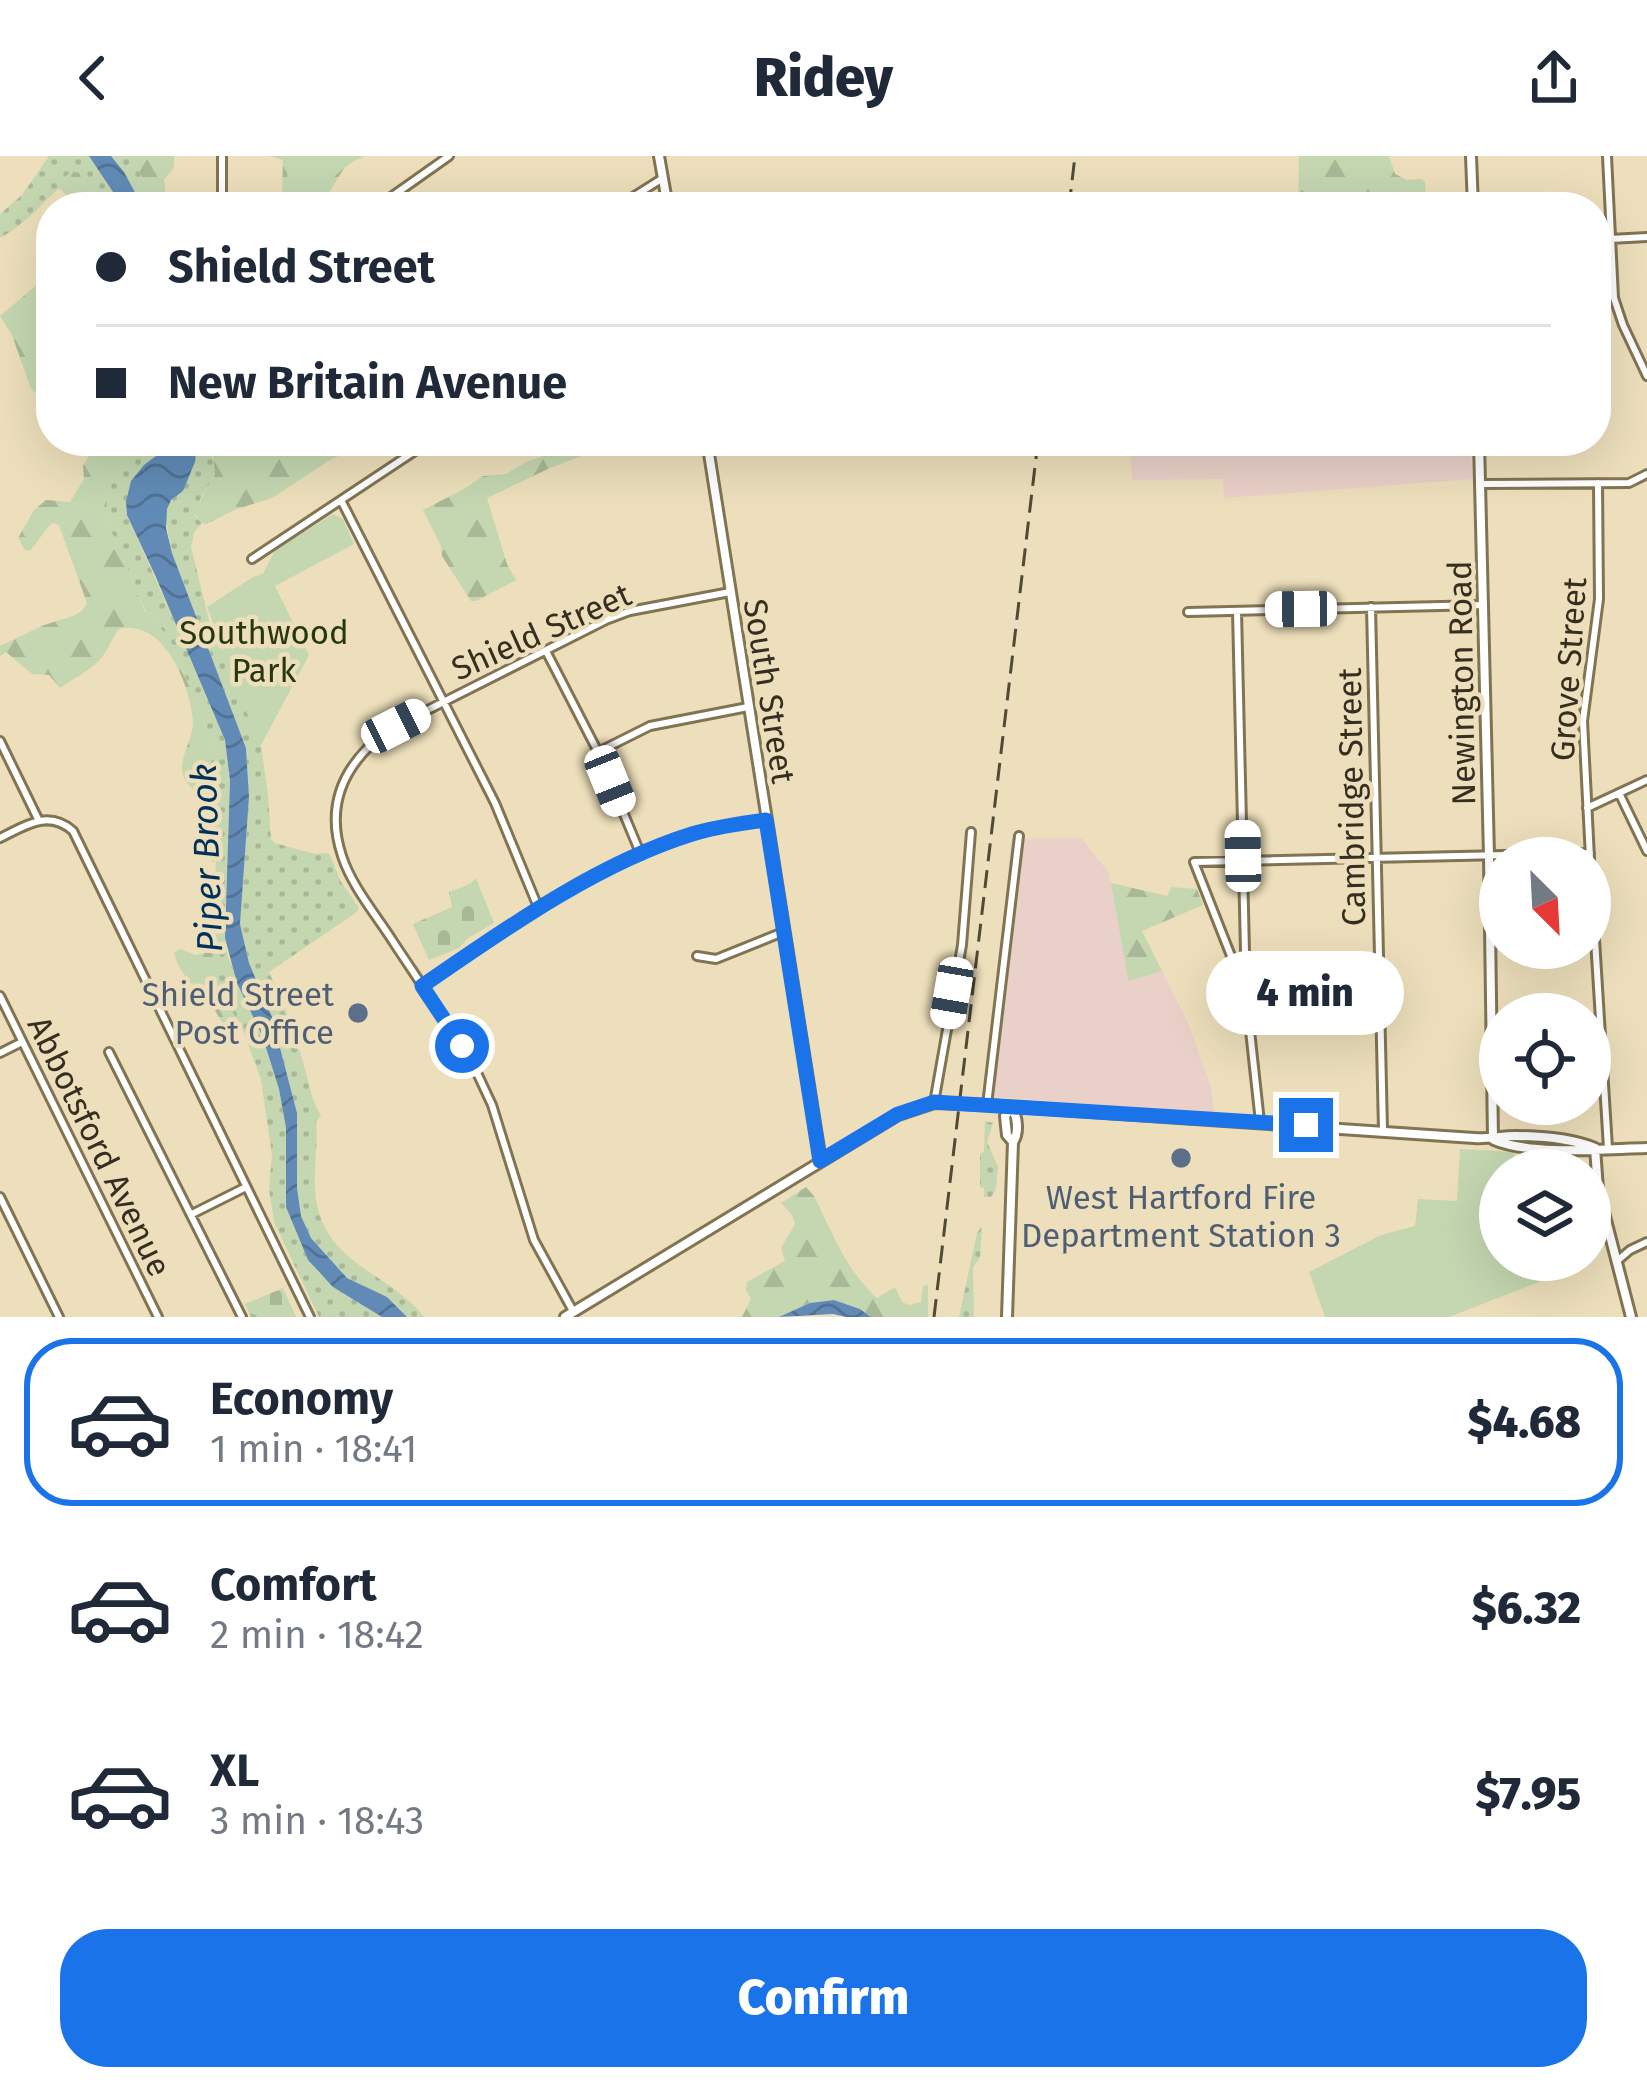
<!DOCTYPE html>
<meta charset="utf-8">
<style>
:root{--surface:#fff;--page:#f2f2f3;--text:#1f2937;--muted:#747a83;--line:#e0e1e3;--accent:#1a73e8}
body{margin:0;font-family:"Fira Sans",sans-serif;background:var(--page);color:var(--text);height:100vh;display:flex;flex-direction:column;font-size:45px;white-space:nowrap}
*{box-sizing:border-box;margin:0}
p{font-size:39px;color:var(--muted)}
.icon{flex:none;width:66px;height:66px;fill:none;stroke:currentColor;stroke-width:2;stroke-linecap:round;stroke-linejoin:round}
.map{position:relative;height:1161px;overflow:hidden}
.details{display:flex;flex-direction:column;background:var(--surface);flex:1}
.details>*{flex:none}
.guide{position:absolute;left:36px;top:36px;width:1575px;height:264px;border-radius:48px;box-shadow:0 12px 48px #0002;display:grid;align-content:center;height:264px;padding:0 60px;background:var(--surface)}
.needle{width:78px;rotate:156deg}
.buttons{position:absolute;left:1479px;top:681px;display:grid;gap:24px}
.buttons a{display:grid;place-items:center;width:132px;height:132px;border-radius:50%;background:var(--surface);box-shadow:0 12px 48px #0002;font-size:60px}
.end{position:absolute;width:54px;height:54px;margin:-27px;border:15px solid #1a73e8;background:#fff;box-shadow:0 0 0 6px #fff}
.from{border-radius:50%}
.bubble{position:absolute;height:84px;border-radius:42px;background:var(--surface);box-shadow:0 12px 48px #0002;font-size:39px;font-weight:800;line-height:84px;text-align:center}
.car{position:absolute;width:36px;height:72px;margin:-36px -18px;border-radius:15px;box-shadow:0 0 9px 3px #0007;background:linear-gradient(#fff 24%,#345 0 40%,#fff 0 76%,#345 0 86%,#fff 0)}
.guide b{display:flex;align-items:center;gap:42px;height:114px;font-size:45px}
.guide b+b{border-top:3px solid var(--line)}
.guide i{width:30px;height:30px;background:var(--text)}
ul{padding:21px 0 0;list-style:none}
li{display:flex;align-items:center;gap:36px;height:168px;margin:0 24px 18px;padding:0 36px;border:6px solid transparent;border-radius:48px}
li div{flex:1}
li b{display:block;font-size:45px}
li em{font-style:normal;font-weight:800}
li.selected{border-color:var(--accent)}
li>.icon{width:108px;height:108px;stroke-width:1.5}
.button{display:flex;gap:24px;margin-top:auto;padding:24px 60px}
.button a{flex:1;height:138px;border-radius:48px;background:var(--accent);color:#fff;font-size:48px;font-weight:800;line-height:138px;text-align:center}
header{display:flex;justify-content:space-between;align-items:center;height:156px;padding:0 60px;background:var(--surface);font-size:54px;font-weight:800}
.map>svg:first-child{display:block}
.commercial{fill:#e9d0c8}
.grass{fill:url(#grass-dots)}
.forest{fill:url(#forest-firs)}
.cemetery{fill:url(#cemetery-stones)}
.park{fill:#c4d7b1}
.water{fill:url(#water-waves)}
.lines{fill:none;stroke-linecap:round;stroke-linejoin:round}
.street-casing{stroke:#807453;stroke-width:12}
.secondary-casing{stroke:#807453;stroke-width:14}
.street{stroke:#fff;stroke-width:6}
.secondary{stroke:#fff;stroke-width:8}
.rail{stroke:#514a38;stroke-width:3;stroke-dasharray:18 9;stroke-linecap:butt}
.route{stroke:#1a73e8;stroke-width:15}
.service-dot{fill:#5c6f8a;stroke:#eddfbb;stroke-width:4.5}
.labels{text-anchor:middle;stroke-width:9;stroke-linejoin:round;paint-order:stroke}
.street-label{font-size:33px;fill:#352f21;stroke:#eddfbb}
.park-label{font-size:33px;fill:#27370f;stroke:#eddfbb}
.service-label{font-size:33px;fill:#4e5e75;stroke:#eddfbb;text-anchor:end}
.water-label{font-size:36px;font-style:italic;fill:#00315a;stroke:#eddfbb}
</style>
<header><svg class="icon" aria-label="back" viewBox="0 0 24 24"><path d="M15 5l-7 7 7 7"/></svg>Ridey<svg class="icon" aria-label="share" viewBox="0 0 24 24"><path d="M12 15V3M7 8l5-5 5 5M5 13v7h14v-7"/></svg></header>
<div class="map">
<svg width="1647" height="1161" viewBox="0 0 1647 1161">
<defs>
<pattern id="grass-dots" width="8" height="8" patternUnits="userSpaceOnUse" patternTransform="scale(3)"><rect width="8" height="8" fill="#c4d7b1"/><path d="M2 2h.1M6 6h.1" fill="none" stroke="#a9b998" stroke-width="1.8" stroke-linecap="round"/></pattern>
<pattern id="forest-firs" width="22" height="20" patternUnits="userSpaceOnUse" patternTransform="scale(3)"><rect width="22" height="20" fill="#c4d7b1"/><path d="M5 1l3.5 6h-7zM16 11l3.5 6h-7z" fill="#a9b998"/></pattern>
<pattern id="cemetery-stones" width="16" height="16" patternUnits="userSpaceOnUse" patternTransform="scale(3)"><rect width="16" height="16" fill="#c4d7b1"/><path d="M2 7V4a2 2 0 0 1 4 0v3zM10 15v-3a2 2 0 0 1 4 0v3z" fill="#a9b998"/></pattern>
<pattern id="water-waves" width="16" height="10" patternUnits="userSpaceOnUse" patternTransform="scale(3)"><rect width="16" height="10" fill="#618bb6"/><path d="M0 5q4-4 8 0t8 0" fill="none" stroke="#517294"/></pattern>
</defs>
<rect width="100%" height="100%" fill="#eddfbb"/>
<path class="commercial" d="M1130,285H1470L1473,323L1224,342L1223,323L1132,324Z
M1081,682L1109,717L1128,825L1162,815L1189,869L1211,932L1214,957L992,941L1011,683Z"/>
<path class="grass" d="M49,0H89L123,51H107L85,28L79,17C50,35 31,66 0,82V58L22,39Z
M111,0H131L158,51H143L124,16Z
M137,285H167C150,318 124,308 127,359L221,570L228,598L230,624L225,782L228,801L262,879L279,933L286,972V1051L308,1104L321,1119L334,1131L382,1161H319L274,1066L269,1033L272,999L261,924L244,876L217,832L211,800L216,704L215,599L210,580L169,482L161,473L155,457L146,456C138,440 133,426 127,411C123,396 111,380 108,366C101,339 121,304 137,285Z
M192,285H218L211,295L215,319L200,343L195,360L202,367L194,377L191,391L210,468L221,492L232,505L260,582L268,639L271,683L275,687L315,698L329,697L341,726L359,752L357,756L269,816C283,845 294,874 303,906C309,925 310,942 321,960L316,965C319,993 311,1021 317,1049C330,1110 390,1117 424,1161H407L387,1141L347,1122L311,1082L301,1060L297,1032V957L272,861L249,807L240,768L249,641L246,592L172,397L165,362L168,348C185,330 201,311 192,285Z
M985,965L993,967L987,986L998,1011L996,1033L991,1041H984V1032L980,1031V998L984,996Z
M982,1070L980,1102L973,1111L974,1161H959L977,1077Z"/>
<path class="forest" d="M131,0H174V12L164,23L167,51H158Z
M269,0H365L346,9L320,51H268L282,37L283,4Z
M1299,0H1389L1395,18L1407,24L1421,23L1425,26L1427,51H1298Z
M72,15L79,17L85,28L107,51H79L59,32L60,25Z
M51,117V233L38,239L31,233L12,179L0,160Z
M97,285H137C121,304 101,339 108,366C111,379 123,396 127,410C133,426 138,440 145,456L155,457L161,473L169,482L210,580L215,599L217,618L215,706L211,705C209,696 208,685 205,677C201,666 199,673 198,660C197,648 201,654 198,642C195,632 185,628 183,619C178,602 194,582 193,564C190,529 164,462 119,473C112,482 109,492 102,501C91,515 74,522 60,532L49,519L32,518L6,496L0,500V490L44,469L73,460L82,455L87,447L59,369L53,367L49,370L30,395L25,394L18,382L34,354L46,344L70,346L84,323L83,310Z
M218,285H355L349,295L330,304L272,342L234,354L207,368L202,367L193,356L215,319L212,291Z
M580,285H621L550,312L487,342L507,408L516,424L476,445H471L442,400L441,390L423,354L464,333L483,320L506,318L530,304L552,298Z
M1111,727L1167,740L1171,731L1197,733L1203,749L1142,775L1162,815L1128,825Z
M180,793L196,799L212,795L217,832L237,863L223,868C219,862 216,855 211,849C196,832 180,820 174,797Z
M806,1031L814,1040C832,1076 847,1116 877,1142L895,1131L902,1146L909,1149L921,1146L923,1130L928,1129V1161H871L860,1153L834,1144L810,1147L779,1161H742L751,1143L746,1134L747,1126L785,1105L781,1092L795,1068L792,1059L781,1047Z"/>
<path class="cemetery" d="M476,722L494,767L468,782L459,792L429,804L413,768L452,751L449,736L470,728Z
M283,1132L296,1161H251L245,1148Z"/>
<path class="park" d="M288,0H359L310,40L287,28Z
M333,358L343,363L354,388L275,430L309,499L260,591L207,451L253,421L263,418L275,394Z
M1460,993L1514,996L1517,1014H1500V1104H1534L1539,1126L1449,1161H1325L1309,1116L1381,1079L1415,1070L1418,1043L1457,1045Z"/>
<path class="water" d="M89,0H111L124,16L143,51H123Z
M167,285H192L196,296L195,306L183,335L171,344L167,353L166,372L172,397L246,592L249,641L240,768L249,807L272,861L297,957V1032L301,1060L311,1082L347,1122L387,1141L407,1161H382L333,1131L308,1104L286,1051V972L279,933L262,879L237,827L225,782L230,624L225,584L155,419L127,359L126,345L131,325L144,309L160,297Z
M834,1144L860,1153L871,1161H846L833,1158L779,1161L810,1147Z"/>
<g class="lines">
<defs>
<path id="street" d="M1607,0L1614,142L1623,169L1647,220
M222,51V0
M377,51L449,0
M617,51L663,22
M859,51L873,43
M1610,83L1647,81
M1481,328L1629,327L1647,318
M341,344L495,647L538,751
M252,403L430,285
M1371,451L1383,974
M1237,455L1246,838L1260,966
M1188,456L1484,449
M546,495L598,596L641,699
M0,585L38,663
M598,596L650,570L748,551
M1619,637L1647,695
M1587,652L1647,624
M0,682C25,670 48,653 73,675L310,1161
M1590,702L1583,565L1599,443L1598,327
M1590,703L1608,992
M697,800L716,803L783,776
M422,830C507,772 593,710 692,678C716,671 742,668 766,663
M1246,838L1194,706L1590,697
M0,840L158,1161
M109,896L242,1161
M0,897L22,886
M934,947L962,789L971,676
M987,949L1019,680
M0,1041L59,1161
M192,1058L246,1031
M1616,1106L1630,1094L1647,1086
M573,1155L534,1084L492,949L478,919C453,874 423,831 394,787C377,760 352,731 342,700C324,646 346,605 390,573L606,464L630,455L730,436"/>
<path id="secondary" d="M659,0L668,51
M1471,0L1473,51
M707,285L821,1005
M1479,285L1489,700L1493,983
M1010,953L1005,960L1007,979L1013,986
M1494,984C1533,1000 1604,993 1647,992
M1595,992L1598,1033L1631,1161
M565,1161L898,959L934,947L987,949L1474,982C1488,983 1501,980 1515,980C1541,980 1570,982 1595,992
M1007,1161L1013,986C1019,978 1018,961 1012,953"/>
</defs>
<use href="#street" class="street-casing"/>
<use href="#secondary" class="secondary-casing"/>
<use href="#street" class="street"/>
<use href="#secondary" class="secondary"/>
<path class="rail" d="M1069,51L1075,0
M934,1161L1038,285"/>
</g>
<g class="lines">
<path class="route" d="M462,890L422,830C505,773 596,708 692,678C716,671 742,667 766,664L820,1005L898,958L934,946L1306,969"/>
</g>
<g class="service-dot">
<circle cx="358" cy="857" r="12"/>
<circle cx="1181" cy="1002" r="12"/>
</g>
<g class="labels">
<g class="street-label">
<text transform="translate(541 475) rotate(-24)" y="12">Shield Street</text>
<text transform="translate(1568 513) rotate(-86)" y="12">Grove Street</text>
<text transform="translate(1461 527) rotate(-91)" y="12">Newington Road</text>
<text transform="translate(770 535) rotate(81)" y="12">South Street</text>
<text transform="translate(1351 641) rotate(-91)" y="12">Cambridge Street</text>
<text transform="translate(100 990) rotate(64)" y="12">Abbotsford Avenue</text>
</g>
<g class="park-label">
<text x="264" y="488">Southwood<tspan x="264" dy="38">Park</tspan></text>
</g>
<g class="service-label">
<text x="334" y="850">Shield Street<tspan x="334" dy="38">Post Office</tspan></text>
<text x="1181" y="1053" text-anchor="middle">West Hartford Fire<tspan x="1181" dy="38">Department Station 3</tspan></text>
</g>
<g class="water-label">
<text transform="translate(206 702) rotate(-92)" y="13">Piper Brook</text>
</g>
</g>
</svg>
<div class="buttons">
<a><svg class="needle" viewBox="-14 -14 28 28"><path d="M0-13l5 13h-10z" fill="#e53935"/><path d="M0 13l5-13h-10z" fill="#747a83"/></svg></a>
<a><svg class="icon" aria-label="locate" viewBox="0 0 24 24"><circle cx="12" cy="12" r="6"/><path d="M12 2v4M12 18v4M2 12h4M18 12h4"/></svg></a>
<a><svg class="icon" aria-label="layers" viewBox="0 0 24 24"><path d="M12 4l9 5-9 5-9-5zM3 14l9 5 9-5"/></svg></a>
</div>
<i class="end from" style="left:462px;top:890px"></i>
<i class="end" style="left:1306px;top:969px"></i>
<div class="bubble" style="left:1206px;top:795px;width:198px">4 min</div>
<i class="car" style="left:1301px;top:453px;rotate:269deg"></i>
<i class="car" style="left:396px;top:570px;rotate:63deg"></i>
<i class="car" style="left:610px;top:625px;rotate:158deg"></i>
<i class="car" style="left:1243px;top:700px;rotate:359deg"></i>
<i class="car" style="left:952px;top:837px;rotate:190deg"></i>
<div class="guide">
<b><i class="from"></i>Shield Street</b>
<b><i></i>New Britain Avenue</b>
</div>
</div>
<section class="details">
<ul>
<li class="selected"><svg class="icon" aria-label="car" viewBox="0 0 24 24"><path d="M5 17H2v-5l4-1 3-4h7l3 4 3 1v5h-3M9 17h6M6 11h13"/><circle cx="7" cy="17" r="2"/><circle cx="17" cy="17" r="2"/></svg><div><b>Economy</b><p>1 min · 18:41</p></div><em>$4.68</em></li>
<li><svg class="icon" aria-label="car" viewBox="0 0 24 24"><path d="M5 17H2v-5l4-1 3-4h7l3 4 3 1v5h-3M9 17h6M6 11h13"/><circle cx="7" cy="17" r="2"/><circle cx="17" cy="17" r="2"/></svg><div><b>Comfort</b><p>2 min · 18:42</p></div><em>$6.32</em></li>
<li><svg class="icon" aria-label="car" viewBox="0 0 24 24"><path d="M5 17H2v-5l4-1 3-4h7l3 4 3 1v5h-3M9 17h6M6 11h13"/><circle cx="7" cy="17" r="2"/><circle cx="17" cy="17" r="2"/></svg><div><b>XL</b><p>3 min · 18:43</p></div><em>$7.95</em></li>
</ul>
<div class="button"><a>Confirm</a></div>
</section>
